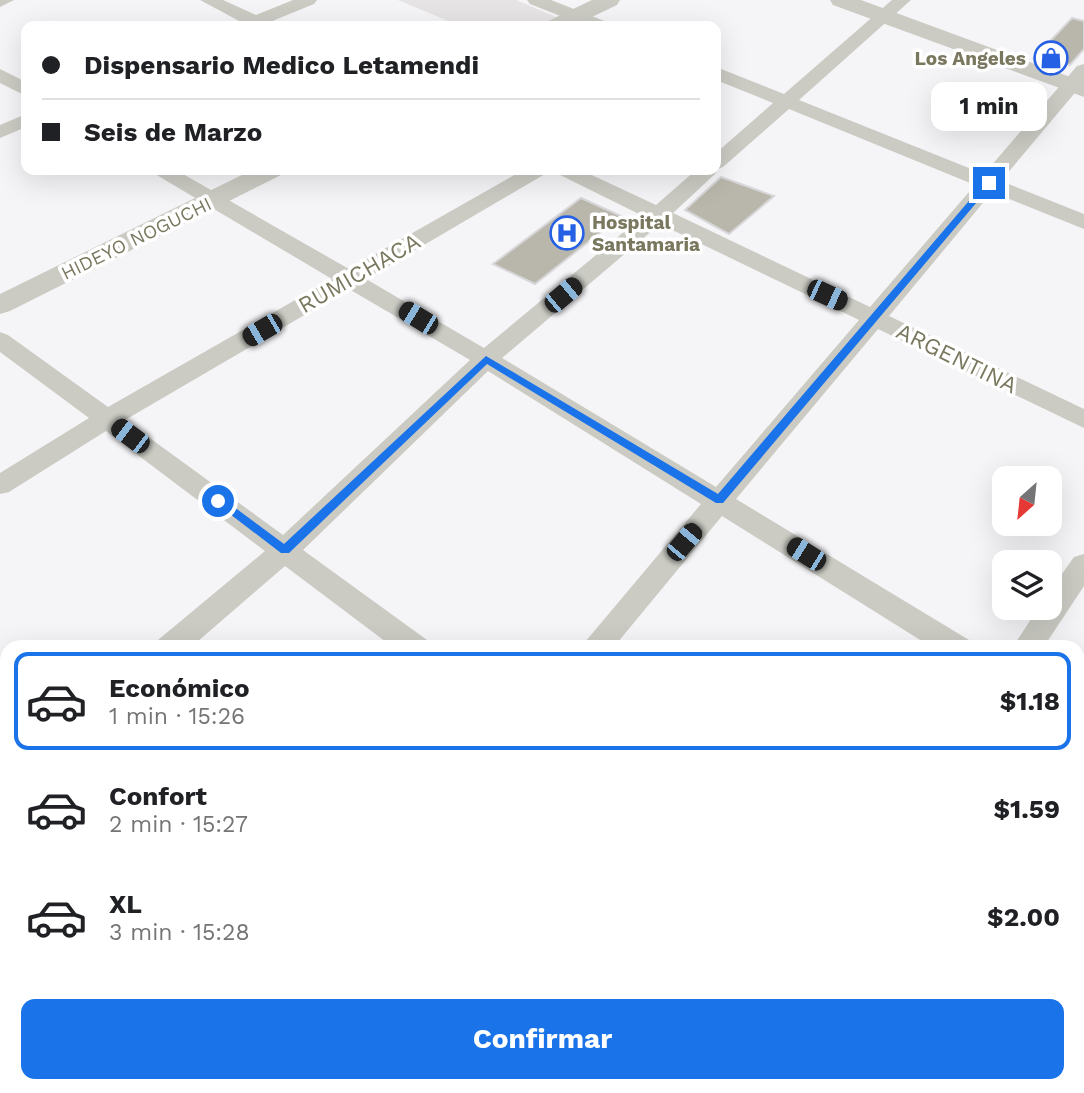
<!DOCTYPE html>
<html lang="es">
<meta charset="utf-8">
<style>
:root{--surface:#fff;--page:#f2f2f2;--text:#202124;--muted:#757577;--line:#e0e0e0;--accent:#1a73e8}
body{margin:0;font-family:"Work Sans",sans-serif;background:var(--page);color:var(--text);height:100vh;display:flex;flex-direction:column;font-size:26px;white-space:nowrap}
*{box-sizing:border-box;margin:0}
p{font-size:23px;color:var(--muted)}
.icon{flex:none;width:38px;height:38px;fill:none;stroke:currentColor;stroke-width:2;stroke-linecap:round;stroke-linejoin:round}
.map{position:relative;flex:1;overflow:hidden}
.drawer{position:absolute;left:0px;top:640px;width:1085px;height:453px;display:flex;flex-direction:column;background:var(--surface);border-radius:21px 21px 0 0;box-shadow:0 7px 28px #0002}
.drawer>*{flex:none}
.hud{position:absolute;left:21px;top:21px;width:700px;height:154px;border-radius:14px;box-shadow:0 7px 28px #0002;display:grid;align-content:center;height:154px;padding:0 21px;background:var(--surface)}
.needle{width:46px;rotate:207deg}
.buttons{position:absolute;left:992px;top:466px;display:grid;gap:14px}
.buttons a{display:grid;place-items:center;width:70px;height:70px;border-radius:14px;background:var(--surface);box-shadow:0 7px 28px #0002;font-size:35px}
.end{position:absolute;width:32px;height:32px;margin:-16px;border:9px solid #1a73e8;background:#fff;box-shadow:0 0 0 4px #fff}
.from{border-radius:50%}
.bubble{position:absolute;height:49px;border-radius:14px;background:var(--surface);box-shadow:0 7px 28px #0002;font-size:23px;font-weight:700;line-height:49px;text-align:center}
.car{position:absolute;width:21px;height:42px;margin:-21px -10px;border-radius:9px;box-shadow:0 0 5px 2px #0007;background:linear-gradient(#222 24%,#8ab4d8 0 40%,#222 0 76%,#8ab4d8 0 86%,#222 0)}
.hud b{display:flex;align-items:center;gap:24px;height:66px;font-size:26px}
.hud b+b{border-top:2px solid var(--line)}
.hud i{width:18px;height:18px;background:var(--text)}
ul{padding:12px 0 0;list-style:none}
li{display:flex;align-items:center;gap:21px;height:98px;margin:0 14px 10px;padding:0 7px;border:4px solid transparent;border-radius:14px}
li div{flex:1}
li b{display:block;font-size:26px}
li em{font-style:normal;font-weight:700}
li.active{border-color:var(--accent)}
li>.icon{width:63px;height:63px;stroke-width:1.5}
.cta{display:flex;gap:14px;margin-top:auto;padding:14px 21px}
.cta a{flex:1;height:80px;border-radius:14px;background:var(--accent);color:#fff;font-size:28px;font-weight:700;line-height:80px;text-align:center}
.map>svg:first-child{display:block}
.built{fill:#e6e4e5}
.building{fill:#b9b7ab;stroke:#d7d6d8;stroke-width:2}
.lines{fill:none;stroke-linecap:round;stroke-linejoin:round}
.minor{fill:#cbcbc4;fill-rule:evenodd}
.tertiary{fill:#cbcbc4;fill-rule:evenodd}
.route{fill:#1a73e8}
.labels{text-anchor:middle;stroke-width:7;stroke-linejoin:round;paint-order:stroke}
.far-poi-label{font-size:19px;font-weight:bold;fill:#79775d;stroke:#fff;text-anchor:end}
.far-street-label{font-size:19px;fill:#79775d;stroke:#fff}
.street-label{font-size:23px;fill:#79775d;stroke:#fff}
</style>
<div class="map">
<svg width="1084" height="1093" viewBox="0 0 1084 1093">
<rect width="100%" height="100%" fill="#f5f4f7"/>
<path class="built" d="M398,0H516L556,17L536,26H460Z"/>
<path class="building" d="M1072,18L1084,21V49L1070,65L1034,58Z
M721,177L774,196L729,234L685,210Z
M581,198L621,216L535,284L493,264Z"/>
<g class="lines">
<path class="minor" d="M0,0H14L0,7Z
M200,0H223L256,15L293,0H317L314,4L270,22L273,26H237L241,22Z
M527,0H551L607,22L610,26H586L530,4Z
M892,0H911L799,100L984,174L1077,66L1084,64V82L1001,181L1084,214V229L992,192L889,316L1084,409V428L878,329L736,499L969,640L973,648H933L722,516L613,648H580L701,504L488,371L303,550L427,640L431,648H394L285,566L190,648H154L158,640L265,551L106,431L9,492L0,494V473L89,418L0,352V332L8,335L108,407L332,279L155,174L152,170H176L349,269L523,170H548L545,174L366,279L484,348L643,216L558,174L555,170H581L656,205L696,170H716V153L773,103L716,80V67L784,94ZM789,109L975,185L870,307L673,213L715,174L718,169L723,167ZM660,224L859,320L716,487L502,358ZM349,289L470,360L283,535L125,420Z
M0,69L26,82V96L0,83Z
M26,114V127L0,138V125Z
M1084,554V586L1043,648H1012L1039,607H1050V591L1074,557Z
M1078,707L1084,709V737L1078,735Z
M7,771V803L0,805V774Z
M0,821L7,824V859L0,856Z
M194,1087H264L266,1093H192Z
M717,1087H757L755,1093H715Z
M993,1087H1037L1039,1093H995Z"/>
<path class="tertiary" d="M592,0H620L617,5L573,26H545L548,21Z
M830,0H861L1084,82V97L833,5Z
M252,170H285L281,175L10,311L0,314V294Z"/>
</g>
<path class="route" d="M986,181L993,183L723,503H716L487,364L289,553H281L213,501L218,497L222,498L284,544L486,356L718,494Z"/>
<defs>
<symbol id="shop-ring" viewBox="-11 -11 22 22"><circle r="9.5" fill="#fff" stroke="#2560e5" stroke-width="1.5"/><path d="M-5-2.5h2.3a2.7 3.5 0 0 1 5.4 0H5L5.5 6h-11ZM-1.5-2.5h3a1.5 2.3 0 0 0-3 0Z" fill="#2560e5"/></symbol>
<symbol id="hospital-ring" viewBox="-11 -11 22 22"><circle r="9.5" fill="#fff" stroke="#2560e5" stroke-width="1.5"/><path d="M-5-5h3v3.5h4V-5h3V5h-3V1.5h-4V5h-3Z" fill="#2560e5"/></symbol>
</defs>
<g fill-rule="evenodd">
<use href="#shop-ring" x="1032" y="39" width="38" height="38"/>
<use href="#hospital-ring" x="548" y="214" width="38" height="38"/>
</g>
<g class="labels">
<g class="far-poi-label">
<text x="1026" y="65">Los Angeles</text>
<text x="592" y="229" text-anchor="start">Hospital<tspan x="592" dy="22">Santamaria</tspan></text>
</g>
<g class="far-street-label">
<text transform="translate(136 238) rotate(-26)" y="7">HIDEYO NOGUCHI</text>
</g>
<g class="street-label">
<text transform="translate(359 273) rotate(-30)" y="8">RUMICHACA</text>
<text transform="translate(957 358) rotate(26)" y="8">ARGENTINA</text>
</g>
</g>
</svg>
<div class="buttons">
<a><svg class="needle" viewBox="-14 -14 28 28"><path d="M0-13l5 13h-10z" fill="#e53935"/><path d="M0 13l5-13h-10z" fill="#757577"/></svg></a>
<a><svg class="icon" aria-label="layers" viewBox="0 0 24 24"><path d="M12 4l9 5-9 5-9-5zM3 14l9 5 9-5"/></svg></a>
</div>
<i class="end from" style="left:218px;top:501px"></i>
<i class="end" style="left:989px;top:183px"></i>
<div class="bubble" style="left:931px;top:82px;width:116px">1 min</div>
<i class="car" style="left:563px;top:295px;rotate:50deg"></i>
<i class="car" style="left:827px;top:295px;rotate:115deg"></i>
<i class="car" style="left:418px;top:318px;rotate:301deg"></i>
<i class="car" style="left:262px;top:330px;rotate:240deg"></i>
<i class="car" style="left:130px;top:436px;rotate:307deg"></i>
<i class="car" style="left:684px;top:542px;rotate:40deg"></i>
<i class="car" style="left:806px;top:554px;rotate:302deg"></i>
<div class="hud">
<b><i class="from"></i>Dispensario Medico Letamendi</b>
<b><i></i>Seis de Marzo</b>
</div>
<section class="drawer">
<ul>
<li class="active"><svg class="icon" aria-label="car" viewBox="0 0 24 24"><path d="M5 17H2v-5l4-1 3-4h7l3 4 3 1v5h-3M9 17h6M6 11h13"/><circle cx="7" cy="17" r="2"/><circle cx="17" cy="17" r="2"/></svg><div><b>Económico</b><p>1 min · 15:26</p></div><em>$1.18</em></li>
<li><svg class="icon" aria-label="car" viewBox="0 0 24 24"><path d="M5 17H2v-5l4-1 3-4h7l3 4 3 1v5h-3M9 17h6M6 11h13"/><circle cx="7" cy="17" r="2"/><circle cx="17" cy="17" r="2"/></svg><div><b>Confort</b><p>2 min · 15:27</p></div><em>$1.59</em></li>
<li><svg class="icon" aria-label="car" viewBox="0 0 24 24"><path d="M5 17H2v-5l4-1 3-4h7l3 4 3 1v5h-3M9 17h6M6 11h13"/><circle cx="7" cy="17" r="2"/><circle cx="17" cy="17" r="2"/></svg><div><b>XL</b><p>3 min · 15:28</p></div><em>$2.00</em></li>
</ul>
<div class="cta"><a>Confirmar</a></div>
</section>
</div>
